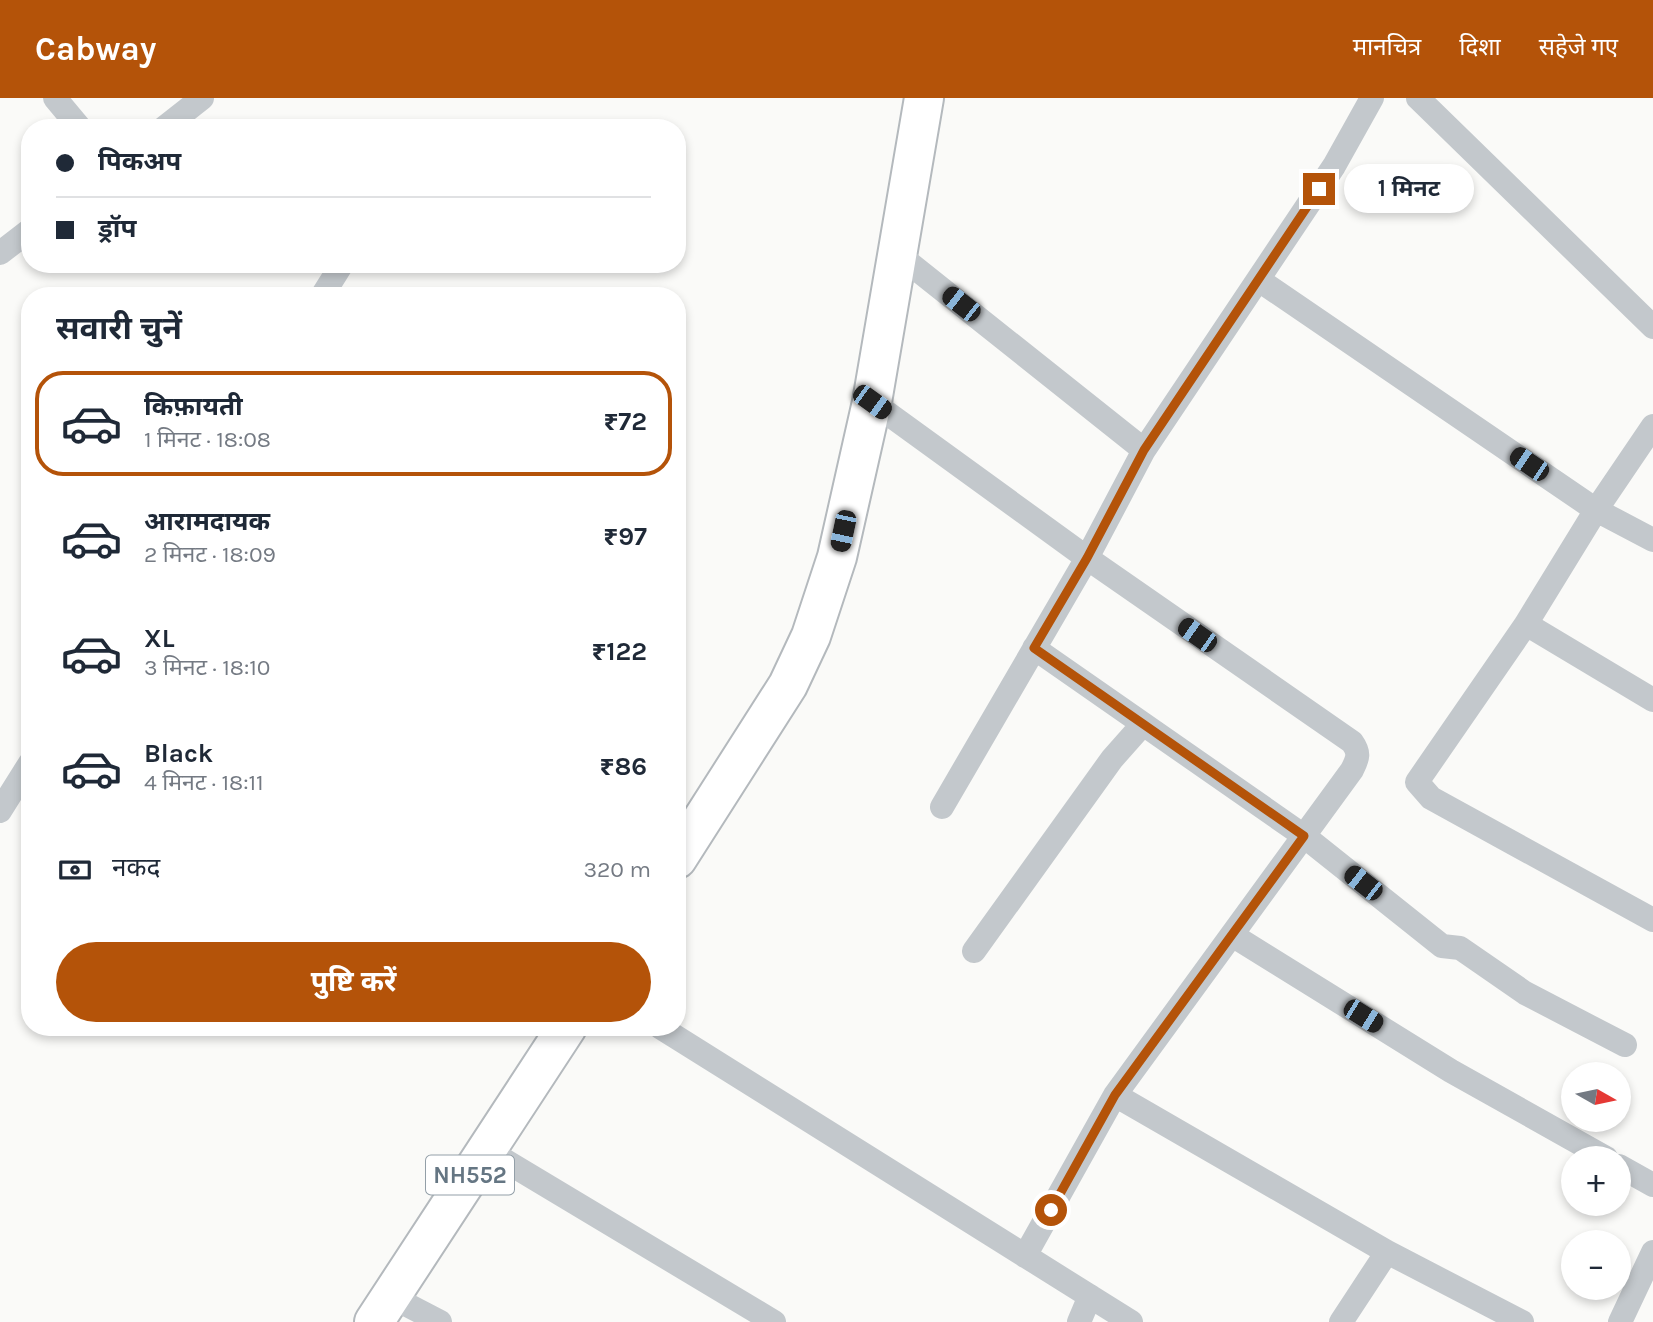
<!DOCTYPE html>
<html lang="hi">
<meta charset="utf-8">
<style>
:root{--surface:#fff;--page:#f6f6f7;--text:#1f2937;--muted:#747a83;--line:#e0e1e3;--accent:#b45309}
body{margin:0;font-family:Karla,"Noto Sans Devanagari",sans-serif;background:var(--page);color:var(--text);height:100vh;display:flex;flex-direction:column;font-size:26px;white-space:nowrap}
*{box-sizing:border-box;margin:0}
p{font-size:23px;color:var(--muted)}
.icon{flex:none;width:38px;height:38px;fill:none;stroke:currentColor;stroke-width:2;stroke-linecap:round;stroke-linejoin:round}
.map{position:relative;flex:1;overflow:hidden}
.details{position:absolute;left:21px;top:189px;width:665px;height:749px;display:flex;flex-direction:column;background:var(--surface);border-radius:28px;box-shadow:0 4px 10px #0003}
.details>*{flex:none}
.top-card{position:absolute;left:21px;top:21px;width:665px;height:154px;border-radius:28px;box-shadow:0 4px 10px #0003;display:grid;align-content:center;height:154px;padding:0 35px;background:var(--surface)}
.needle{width:46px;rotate:99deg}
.fabs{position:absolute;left:1561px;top:964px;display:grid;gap:14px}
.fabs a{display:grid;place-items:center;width:70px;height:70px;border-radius:50%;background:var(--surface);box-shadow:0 4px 10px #0003;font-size:35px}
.end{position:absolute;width:32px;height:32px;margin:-16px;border:9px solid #b45309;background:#fff;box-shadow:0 0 0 4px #fff}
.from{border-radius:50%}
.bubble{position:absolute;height:49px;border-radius:24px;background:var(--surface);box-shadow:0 4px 10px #0003;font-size:23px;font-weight:700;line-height:49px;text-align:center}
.car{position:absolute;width:21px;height:42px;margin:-21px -10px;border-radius:9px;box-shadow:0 0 5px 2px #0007;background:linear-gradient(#222 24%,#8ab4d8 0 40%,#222 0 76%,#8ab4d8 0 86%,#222 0)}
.top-card b{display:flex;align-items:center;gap:24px;height:66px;font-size:26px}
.top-card b+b{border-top:2px solid var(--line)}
.top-card i{width:18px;height:18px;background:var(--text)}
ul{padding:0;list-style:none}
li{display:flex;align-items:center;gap:21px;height:105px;margin:0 14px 10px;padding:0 21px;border:4px solid transparent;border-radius:28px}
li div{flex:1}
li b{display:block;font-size:26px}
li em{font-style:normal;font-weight:700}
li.on{border-color:var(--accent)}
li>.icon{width:63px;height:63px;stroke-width:1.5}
h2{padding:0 35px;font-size:32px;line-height:84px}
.pay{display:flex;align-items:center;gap:18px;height:77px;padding:0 35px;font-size:26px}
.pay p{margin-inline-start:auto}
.primary-button{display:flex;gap:14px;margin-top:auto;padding:14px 35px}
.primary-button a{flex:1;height:80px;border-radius:42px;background:var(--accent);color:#fff;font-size:28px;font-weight:700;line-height:80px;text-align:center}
header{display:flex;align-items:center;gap:42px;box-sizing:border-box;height:98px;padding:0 35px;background:var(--accent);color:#fff}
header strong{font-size:33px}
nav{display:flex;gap:38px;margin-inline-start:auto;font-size:24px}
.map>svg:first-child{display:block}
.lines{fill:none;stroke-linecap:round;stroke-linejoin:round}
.highway-casing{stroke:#b4b9bd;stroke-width:42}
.street{stroke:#c3c8cc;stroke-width:24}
.highway{stroke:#fff;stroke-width:38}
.route{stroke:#b45309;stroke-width:9}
.labels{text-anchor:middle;stroke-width:7;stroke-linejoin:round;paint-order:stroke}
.shield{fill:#fff;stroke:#939fa8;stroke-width:2}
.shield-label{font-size:23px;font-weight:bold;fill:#657683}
</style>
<header>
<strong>Cabway</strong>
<nav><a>मानचित्र</a><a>दिशा</a><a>सहेजे गए</a></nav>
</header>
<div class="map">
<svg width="1653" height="1224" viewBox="0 0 1653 1224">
<rect width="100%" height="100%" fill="#fafaf8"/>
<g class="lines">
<defs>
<path id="highway" d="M677,761L788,587L811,538L837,459L872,304L924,0
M374,1224L567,929"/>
</defs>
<use href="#highway" class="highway-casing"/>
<path class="street" d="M55,0L80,30
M1418,0L1653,229
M164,30L202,0
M0,155L30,132
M899,157L1144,352
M1259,182L1596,412L1653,442
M322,198L342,166
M872,304L1087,460L1352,644C1360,655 1358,660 1352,672L1115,997L1025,1158
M1653,328L1596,412L1526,526L1417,684L1431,700L1653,822
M1526,526L1653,602
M1034,550L1304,738L1442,848L1460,850L1525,895L1625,947
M942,709L1087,460L1144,352L1334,68L1372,0
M0,713L30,665
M1232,837L1451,973L1606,1060
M974,853L1112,661L1143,626
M660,929L1131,1224
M1115,997L1387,1154L1522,1224
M487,1052L774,1224
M1619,1068L1653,1087
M390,1198L440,1224
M1079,1224L1090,1198
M1341,1224L1387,1154
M1620,1224L1653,1154"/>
<use href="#highway" class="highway"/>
</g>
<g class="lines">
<path class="route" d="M1051,1112L1115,997L1304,738L1034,550L1087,460L1144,352L1319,91"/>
</g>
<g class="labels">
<rect class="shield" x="426" y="1057.5" width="88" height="39" rx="5"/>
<g class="shield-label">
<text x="470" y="1085">NH552</text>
</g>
</g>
</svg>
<div class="fabs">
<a><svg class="needle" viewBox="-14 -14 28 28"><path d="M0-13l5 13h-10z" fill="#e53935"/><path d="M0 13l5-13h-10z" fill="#747a83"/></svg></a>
<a>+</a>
<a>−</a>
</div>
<i class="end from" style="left:1051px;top:1112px"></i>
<i class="end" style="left:1319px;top:91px"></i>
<div class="bubble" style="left:1344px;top:66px;width:130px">1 मिनट</div>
<i class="car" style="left:961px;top:206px;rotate:308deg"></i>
<i class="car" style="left:872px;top:304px;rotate:126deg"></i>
<i class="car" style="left:1529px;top:366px;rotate:304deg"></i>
<i class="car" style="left:843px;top:433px;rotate:192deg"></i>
<i class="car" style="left:1197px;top:537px;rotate:305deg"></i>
<i class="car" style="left:1363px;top:785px;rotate:308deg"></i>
<i class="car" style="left:1363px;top:918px;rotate:122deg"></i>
<div class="top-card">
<b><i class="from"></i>पिकअप</b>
<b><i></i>ड्रॉप</b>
</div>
<section class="details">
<h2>सवारी चुनें</h2>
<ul>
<li class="on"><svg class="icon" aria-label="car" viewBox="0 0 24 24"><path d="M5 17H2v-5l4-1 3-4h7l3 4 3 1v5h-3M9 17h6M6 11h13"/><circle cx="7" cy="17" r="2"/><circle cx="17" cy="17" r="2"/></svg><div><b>किफ़ायती</b><p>1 मिनट · 18:08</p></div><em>₹72</em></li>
<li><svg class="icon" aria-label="car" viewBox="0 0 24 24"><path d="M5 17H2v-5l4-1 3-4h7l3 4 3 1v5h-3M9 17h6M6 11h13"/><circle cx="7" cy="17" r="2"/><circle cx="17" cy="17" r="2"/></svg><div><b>आरामदायक</b><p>2 मिनट · 18:09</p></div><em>₹97</em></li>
<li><svg class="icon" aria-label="car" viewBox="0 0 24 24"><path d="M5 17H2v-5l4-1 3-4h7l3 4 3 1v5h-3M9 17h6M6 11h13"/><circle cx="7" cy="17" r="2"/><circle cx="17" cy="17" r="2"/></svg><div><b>XL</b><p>3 मिनट · 18:10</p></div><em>₹122</em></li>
<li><svg class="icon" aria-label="car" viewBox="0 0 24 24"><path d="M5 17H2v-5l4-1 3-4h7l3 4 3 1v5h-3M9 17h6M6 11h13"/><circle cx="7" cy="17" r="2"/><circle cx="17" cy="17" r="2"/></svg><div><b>Black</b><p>4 मिनट · 18:11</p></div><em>₹86</em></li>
</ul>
<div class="pay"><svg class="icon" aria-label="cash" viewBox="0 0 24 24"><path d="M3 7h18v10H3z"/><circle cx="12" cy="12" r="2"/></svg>नकद<p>320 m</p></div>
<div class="primary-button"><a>पुष्टि करें</a></div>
</section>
</div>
